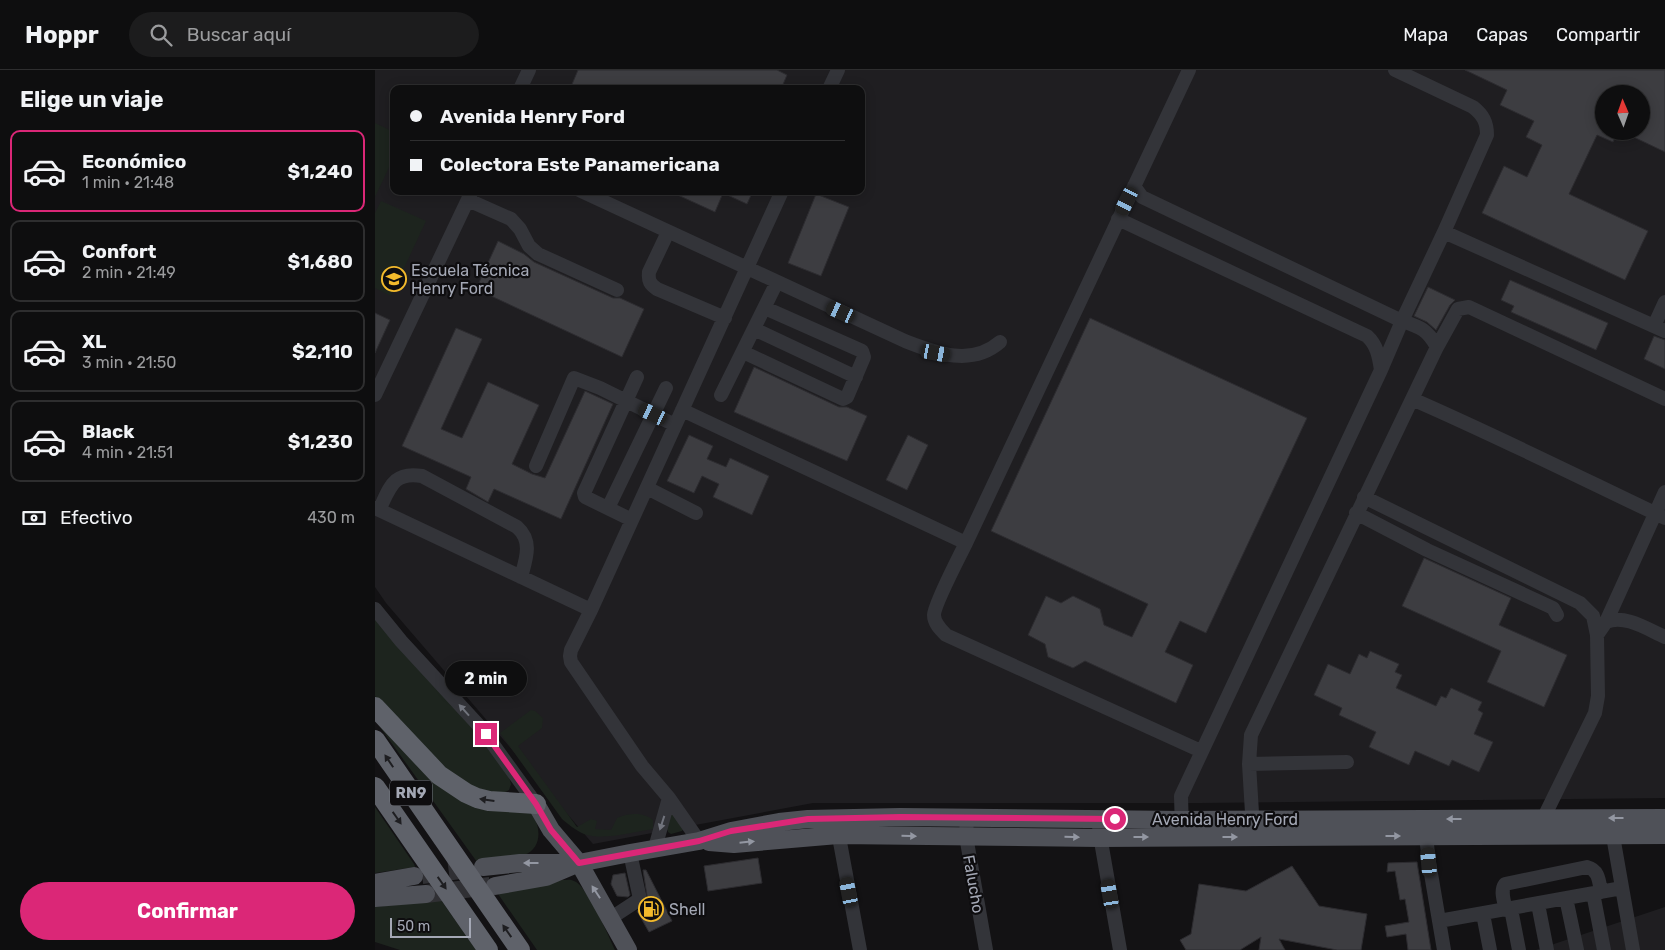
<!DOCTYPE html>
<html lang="es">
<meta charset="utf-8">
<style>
:root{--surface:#0e0e0f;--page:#1c1c1d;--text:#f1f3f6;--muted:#9b9c9e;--line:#2e2e2f;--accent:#db2777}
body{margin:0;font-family:Rubik,sans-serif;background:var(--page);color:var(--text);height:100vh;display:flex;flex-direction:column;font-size:19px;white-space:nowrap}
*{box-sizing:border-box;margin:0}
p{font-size:16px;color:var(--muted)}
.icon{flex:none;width:28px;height:28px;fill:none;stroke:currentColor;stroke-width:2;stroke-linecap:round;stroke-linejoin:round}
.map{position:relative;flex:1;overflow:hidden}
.details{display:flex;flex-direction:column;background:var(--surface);width:375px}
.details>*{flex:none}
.guide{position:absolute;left:15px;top:15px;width:475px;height:110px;border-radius:10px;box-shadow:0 2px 12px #0003,0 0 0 1px var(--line);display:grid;align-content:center;height:110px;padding:0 20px;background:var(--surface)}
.needle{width:32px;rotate:358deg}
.tools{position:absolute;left:1220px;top:15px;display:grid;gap:10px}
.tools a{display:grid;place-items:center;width:55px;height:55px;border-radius:50%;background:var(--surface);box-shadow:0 2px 12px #0003,0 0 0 1px var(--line);font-size:25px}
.scale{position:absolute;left:15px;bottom:12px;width:81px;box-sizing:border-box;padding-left:5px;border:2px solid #a4a8b5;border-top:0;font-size:14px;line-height:18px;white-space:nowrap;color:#a4a8b5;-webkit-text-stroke:4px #0e0d0f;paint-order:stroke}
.end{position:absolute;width:22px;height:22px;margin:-11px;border:6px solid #db2777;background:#fff;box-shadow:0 0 0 2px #fff}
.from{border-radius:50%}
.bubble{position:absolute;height:35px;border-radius:18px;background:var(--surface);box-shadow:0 2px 12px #0003,0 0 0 1px var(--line);font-size:16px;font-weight:700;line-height:35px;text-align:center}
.car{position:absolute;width:15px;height:30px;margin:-15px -8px;border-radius:6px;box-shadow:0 0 4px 1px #0007;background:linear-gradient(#222 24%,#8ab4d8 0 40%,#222 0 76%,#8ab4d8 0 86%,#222 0)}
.guide b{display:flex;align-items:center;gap:18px;height:48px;font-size:19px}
.guide b+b{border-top:1px solid var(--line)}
.guide i{width:12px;height:12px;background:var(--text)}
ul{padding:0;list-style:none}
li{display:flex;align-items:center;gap:15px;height:82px;margin:0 10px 8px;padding:0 10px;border:2px solid var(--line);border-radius:10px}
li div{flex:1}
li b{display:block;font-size:19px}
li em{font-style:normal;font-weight:700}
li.selected{border-color:var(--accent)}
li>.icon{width:45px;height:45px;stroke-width:1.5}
h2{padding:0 20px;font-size:22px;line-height:60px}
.pay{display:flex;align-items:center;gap:12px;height:55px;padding:0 20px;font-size:19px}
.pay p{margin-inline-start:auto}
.primary-button{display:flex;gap:10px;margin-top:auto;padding:10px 20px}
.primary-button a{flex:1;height:58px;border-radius:30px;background:var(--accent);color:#fff;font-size:20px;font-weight:700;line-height:58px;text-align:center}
header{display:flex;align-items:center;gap:30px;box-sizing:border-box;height:70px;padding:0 25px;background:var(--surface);border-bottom:1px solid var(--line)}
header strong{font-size:24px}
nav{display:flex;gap:28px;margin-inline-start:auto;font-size:18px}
.search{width:350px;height:45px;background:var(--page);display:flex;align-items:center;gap:12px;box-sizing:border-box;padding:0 18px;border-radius:28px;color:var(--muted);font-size:19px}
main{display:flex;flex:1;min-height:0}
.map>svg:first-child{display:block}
.built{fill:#1f1e21;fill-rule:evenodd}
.green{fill:#1d241e}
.building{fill:#3d3d41;stroke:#2d2c30}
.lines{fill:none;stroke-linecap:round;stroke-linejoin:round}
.major-tunnel{stroke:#303034;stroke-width:18;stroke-dasharray:18 9;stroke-linecap:butt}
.minor{stroke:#333439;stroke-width:14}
.major{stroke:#4f5158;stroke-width:18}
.highway{stroke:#5f626a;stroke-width:20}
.oneway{fill:#71747d}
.oneway2{fill:#1e1e21}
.oneway3{fill:#9397a2}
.route{stroke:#db2777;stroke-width:6}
.labels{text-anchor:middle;stroke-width:4.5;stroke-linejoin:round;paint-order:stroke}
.shield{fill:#0e0d0f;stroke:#777a83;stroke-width:1}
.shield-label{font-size:15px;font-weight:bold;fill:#a4a8b5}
.poi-label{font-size:16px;fill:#a4a8b5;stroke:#0e0d0f;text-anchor:start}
.street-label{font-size:16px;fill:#a4a8b5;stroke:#0e0d0f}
</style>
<header>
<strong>Hoppr</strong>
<div class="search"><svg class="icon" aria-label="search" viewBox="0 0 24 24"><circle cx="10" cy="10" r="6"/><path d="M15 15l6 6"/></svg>Buscar aquí</div>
<nav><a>Mapa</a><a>Capas</a><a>Compartir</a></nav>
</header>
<main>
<section class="details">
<h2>Elige un viaje</h2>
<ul>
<li class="selected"><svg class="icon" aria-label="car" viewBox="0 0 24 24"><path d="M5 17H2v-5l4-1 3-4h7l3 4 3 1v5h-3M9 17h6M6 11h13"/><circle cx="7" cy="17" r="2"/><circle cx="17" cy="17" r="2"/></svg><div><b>Económico</b><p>1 min · 21:48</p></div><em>$1,240</em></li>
<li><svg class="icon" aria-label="car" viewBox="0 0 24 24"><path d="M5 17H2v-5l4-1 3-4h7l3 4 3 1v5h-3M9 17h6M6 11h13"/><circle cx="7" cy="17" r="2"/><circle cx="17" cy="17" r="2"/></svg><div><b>Confort</b><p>2 min · 21:49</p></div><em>$1,680</em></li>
<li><svg class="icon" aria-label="car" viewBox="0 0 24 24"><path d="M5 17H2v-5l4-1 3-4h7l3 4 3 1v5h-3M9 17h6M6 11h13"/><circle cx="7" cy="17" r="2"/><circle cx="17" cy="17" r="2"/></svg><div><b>XL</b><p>3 min · 21:50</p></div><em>$2,110</em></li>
<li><svg class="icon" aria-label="car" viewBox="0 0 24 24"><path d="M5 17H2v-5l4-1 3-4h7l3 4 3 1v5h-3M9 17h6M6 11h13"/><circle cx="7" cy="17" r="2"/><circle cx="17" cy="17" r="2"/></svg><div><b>Black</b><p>4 min · 21:51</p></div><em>$1,230</em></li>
</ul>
<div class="pay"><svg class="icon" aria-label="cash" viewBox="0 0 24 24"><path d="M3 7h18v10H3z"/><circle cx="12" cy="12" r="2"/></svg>Efectivo<p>430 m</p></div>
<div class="primary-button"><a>Confirmar</a></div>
</section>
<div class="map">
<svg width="1290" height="880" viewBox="0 0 1290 880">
<rect width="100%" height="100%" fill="#131214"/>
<path class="built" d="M0,0H1290V728L824,733H438L218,774L11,533L0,517ZM19,19H486V121H19ZM1229,24H1266V61H1229Z
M1290,837V880H1161Z"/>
<path class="green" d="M0,53L19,62V87L0,127Z
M6,131L51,151L16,226L0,218V143Z
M0,548L107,666L134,707L136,714L134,720L122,727L88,712L57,688L0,626Z
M156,640L160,641L168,648L167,658L143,676L202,757L216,749L222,751L220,759L236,760L242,748C254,743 268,742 278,750V759C259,762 227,771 209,764C200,760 194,755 187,749L125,663Z
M0,650L52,699L156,742C166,756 168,778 149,785C136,789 116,790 102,792Z
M0,737L39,794L40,797L0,803Z
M297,743L309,758L307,761L296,764L293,762L292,757Z
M187,810C191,810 196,809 199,811C212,815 234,867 240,880H162L121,821Z
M66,830L101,880H25L0,872V837Z"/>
<path class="building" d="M203,0H402L412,5L406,19L398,15L397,19H195Z
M1090,0H1290V82L1246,61H1266V24H1229V61H1243L1238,72L1222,65L1194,124L1273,161L1250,210L1107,143L1129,96L1152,107L1167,75L1151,67L1159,51L1125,35L1132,20Z
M294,121H378L372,134L348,123L340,142Z
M441,124L474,137L446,206L413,193Z
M123,171L149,184L159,192L238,228H245L269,239L247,287L101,219Z
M1135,210L1233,253L1221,280L1136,242L1139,236L1126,230Z
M1053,217L1080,230L1075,235L1061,260L1052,252L1039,246Z
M0,243L15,250L0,283Z
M715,248L932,348L831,563L805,551L790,582L818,595L801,633L710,591L698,598L673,587L670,574L653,565L671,526L686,533L698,526L725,539L729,555L757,567L773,534L616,461Z
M81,258L107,269L66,359L87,368L113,312L164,335L137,394L157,404L170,408L210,321L238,334L186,449L119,419L113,432L91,419L96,407L27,376Z
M1279,266L1290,270V299L1269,289Z
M379,297L464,337H472L492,346L472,391L359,342Z
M314,365L338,376L332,389L351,397L355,388L394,406L377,445L338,427L344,414L327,406L319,423L292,411Z
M533,365L553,375L532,420L511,410Z
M1049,488L1136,528L1124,555L1192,585L1169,637L1112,612L1126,581L1027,536Z
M995,581L1024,594L1020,602L1027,605L1021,618L1061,636L1066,626L1071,628L1076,618L1107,632L1103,640L1108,643L1099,664L1118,672L1104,702L1077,690L1074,696L1040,681L1034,695L994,677L1001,662L964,645L967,638L939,625L953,594L975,604L984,584L992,588Z
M383,788L387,813L333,821L329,796Z
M1042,792L1056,880H1033L1031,864L1012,867L1010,856L1034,852L1030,829L1025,830L1020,801L1012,802L1013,793Z
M917,796L944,836L992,844L986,880H962L904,869L910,880H884L886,867L865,880H811L805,870L816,864L824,814L871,821Z
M268,800H271L297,851L274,862L262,841L273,832Z
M250,803L255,825L253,827L242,826L236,814L238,805Z"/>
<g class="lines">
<path class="major-tunnel" d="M47,805L100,798
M51,824L115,816"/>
<path class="minor" d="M814,0L591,473C585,485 559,535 559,545C559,553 565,559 571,565L826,681
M1020,0L1098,37C1108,45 1112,52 1112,65L1069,162
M145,19L154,0
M454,19L463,0
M759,116L767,127L1027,251L1006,300L806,726L807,759
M206,121L530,271C561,283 596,297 625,272
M93,130L136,149L145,159L154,176L163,184L242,220
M743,149L992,266C1002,275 1004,287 1006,300
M293,162L274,202C273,211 275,214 282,219L350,248
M1279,256L1290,232
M379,259L481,307
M1062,277C1052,259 1045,257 1027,251L1069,162L1290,261
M368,282L468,329L472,327L489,287L487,281L390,238
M0,325L97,121
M346,325L402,212
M1037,329C1122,366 1206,408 1290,448
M307,340L591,473
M161,396L199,308L225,318L300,355
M272,418L321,443
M989,427L1205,533L1218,546L1222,565
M0,438L216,540
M233,438L291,318
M4,440C15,418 18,401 47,406L142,457C158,471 151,489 146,507
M981,443L1052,480L1178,538L1182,545
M257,450L210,427L209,423L262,307
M0,539L26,571L107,659L161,734
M1231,552C1250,544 1272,559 1290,567
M874,694L972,692
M592,748L591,766L611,880
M462,756L485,880
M1167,756L1168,749L1220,643L1223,626L1222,565L1231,552L1290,422
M878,759L874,694L876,665L1062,277L1083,239L1094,237L1290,329
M724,760L745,880
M1051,766L1054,792L1069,880
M1238,766L1258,880
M324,771L294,728L267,696L196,592L195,586L196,580L216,540L407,121
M280,778L294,728
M1218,823L1229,880
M1191,828L1202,880
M1163,834L1172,880
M1136,839L1144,880
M1131,840C1129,831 1125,821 1130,814L1212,797C1224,800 1224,811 1226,822
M1108,844L1115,880
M236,848L265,829L255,783
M1064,851L1247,818"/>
<path class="major" d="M161,734L176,760L204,793L253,880
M334,772L359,774L463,765L725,768L1290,765
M108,797L145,793H204L255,783L324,771L356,761L404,752L433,749L525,747L806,750L1290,748
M0,813L39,806
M120,816L171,807L197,796
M0,828L51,824"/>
<path class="highway" d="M0,637L64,705L91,723L102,728L114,731L161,734
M0,670L145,880
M0,717L113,880"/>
</g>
<defs><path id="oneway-solid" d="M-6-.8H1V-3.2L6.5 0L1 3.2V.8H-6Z" transform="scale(1.25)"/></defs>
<g class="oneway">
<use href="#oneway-solid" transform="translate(89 640) rotate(-132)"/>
<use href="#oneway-solid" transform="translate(287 753) rotate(108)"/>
</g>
<g class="oneway2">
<use href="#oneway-solid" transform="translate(14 691) rotate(-124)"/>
<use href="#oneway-solid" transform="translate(112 730) rotate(-172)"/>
<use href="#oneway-solid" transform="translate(22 748) rotate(55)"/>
<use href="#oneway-solid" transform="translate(67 813) rotate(55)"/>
<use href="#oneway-solid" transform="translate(132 861) rotate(-125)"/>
</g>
<g class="oneway3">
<use href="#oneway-solid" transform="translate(1241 748) rotate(180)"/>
<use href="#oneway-solid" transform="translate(1079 749) rotate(180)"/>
<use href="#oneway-solid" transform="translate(534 766) rotate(1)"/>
<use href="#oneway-solid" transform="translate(1018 766)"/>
<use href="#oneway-solid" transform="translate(697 767) rotate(1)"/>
<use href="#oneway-solid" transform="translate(766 767)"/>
<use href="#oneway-solid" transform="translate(855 767)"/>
<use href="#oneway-solid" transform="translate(372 772) rotate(-6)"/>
<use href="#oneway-solid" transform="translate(156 793) rotate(-180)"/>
<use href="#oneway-solid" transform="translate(221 822) rotate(-123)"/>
</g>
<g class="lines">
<path class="route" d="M111,664L161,734L176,760L204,793L324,771L356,761L433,749L526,747L740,749"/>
</g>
<defs>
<symbol id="school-ring" viewBox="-11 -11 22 22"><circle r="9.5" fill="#0e0d0f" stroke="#f3ba2c" stroke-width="1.5"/><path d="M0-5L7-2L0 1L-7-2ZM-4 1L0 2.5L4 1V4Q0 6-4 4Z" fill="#f3ba2c"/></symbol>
<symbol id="fuel-ring" viewBox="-11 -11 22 22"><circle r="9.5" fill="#0e0d0f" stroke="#f3ba2c" stroke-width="1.5"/><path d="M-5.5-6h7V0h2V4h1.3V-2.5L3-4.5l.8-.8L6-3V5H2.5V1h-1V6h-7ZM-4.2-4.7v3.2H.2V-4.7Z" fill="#f3ba2c"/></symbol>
</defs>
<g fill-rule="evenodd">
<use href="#school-ring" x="5" y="195" width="28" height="28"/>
<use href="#fuel-ring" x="262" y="825" width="28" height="28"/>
</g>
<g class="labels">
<rect class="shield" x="15" y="710.5" width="42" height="25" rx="4"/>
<g class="shield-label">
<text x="36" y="728">RN9</text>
</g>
<g class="poi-label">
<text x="36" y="206">Escuela Técnica<tspan x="36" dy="18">Henry Ford</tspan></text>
<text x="294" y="845">Shell</text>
</g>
<g class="street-label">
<text x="850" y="755">Avenida Henry Ford</text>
<text transform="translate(599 814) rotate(80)" y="6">Falucho</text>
</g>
</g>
</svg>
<div class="tools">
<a><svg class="needle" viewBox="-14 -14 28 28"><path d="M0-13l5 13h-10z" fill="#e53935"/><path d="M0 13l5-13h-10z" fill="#9b9c9e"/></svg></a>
</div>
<div class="scale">50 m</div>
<i class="end from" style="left:740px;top:749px"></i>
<i class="end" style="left:111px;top:664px"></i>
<div class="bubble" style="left:70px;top:591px;width:82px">2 min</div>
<i class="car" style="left:752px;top:131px;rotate:206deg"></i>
<i class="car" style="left:466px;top:242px;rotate:295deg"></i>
<i class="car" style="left:561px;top:283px;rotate:100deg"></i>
<i class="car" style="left:278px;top:344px;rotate:296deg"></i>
<i class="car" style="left:1054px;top:792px;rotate:355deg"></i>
<i class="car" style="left:474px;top:822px;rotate:349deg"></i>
<i class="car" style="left:735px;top:824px;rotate:350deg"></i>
<div class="guide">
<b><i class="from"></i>Avenida Henry Ford</b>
<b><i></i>Colectora Este Panamericana</b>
</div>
</div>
</main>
